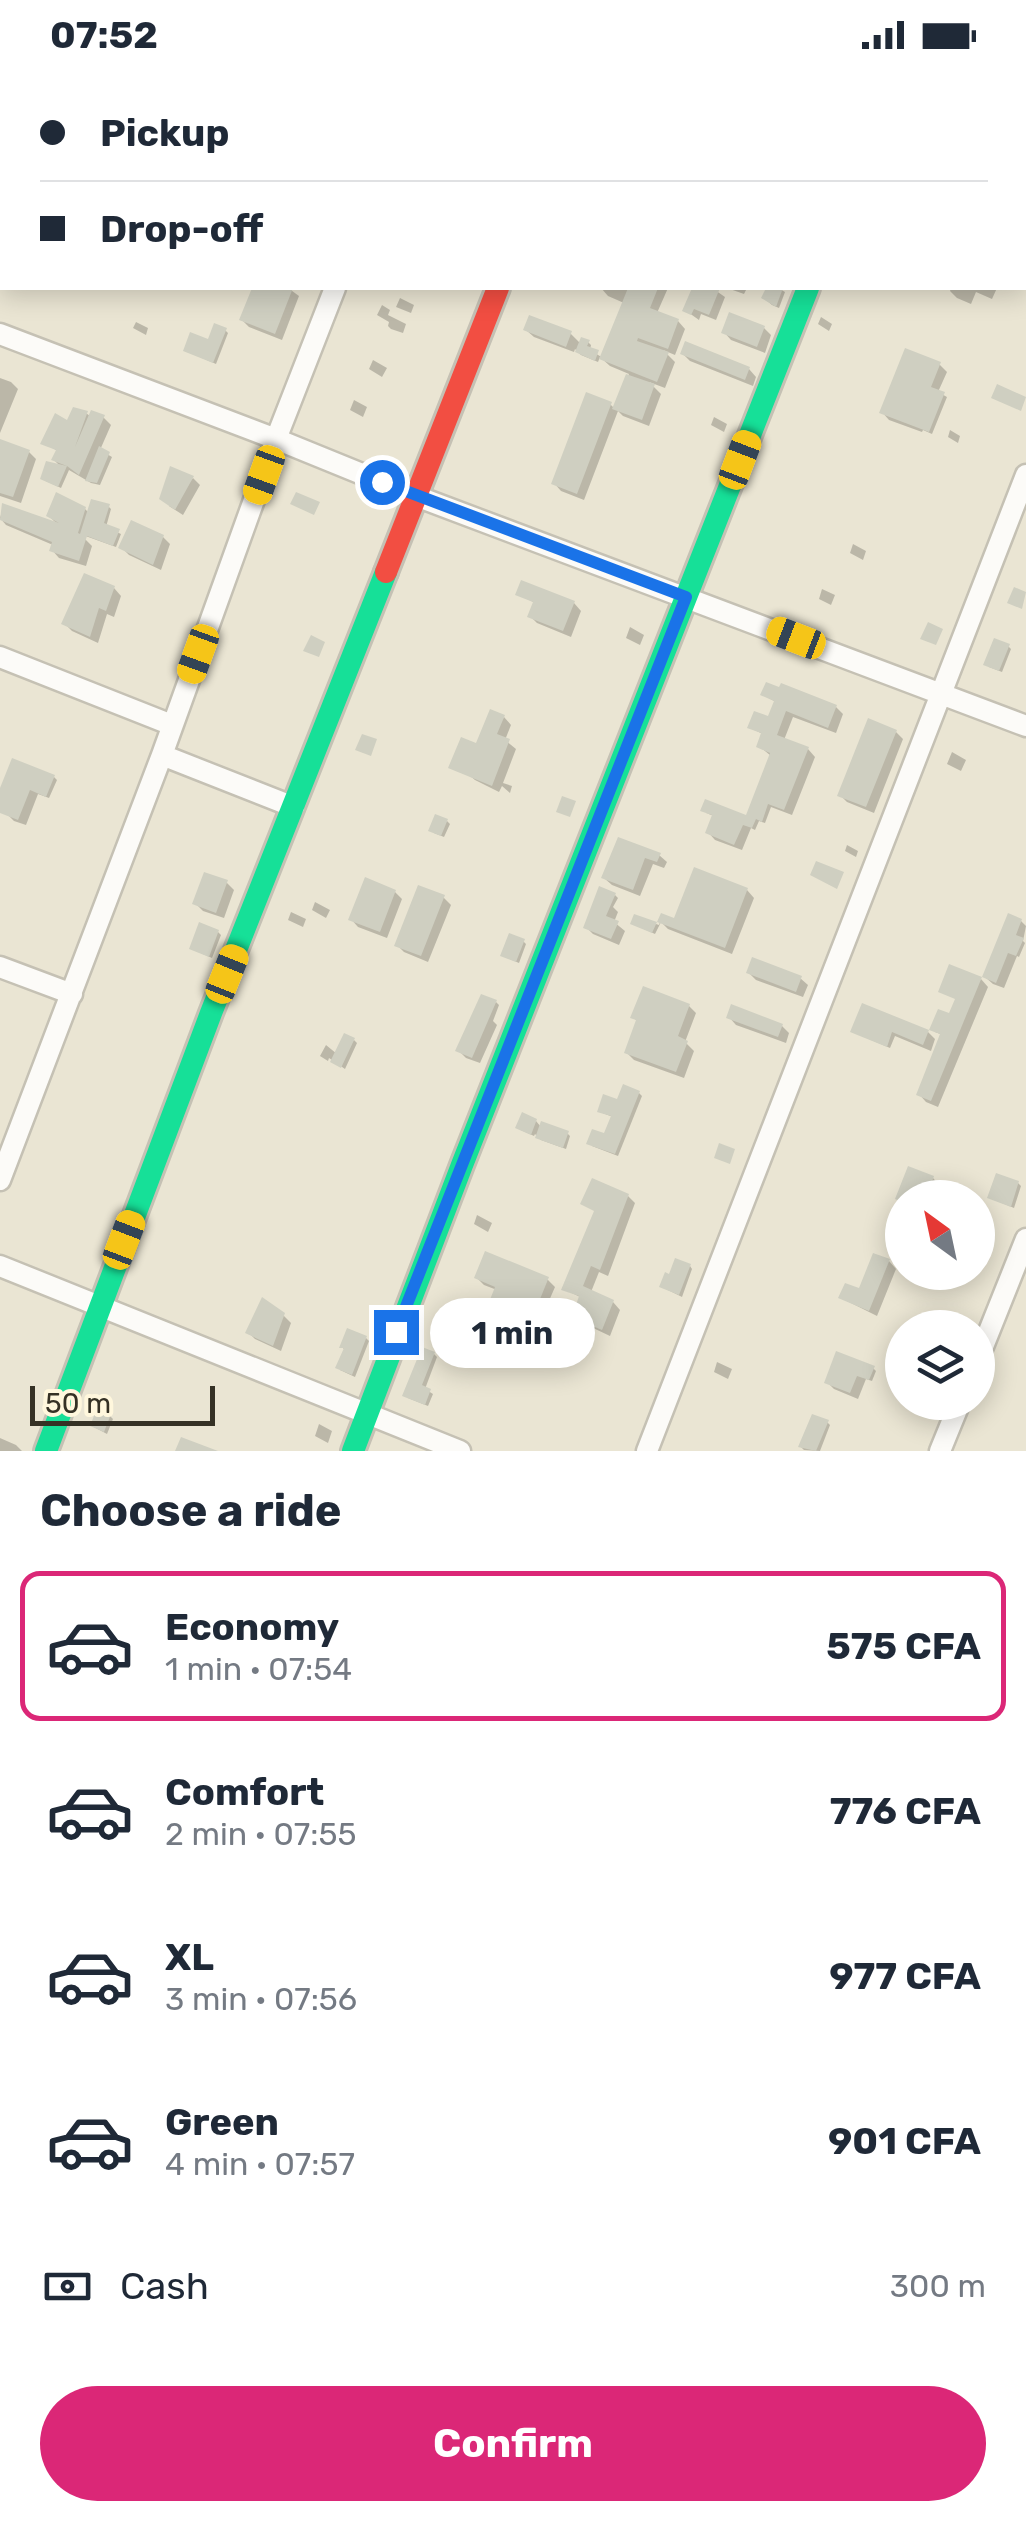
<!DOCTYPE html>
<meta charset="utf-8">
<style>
:root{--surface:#fff;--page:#f2f2f3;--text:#1f2937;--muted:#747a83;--line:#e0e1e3;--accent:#db2777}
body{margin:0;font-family:Rubik,sans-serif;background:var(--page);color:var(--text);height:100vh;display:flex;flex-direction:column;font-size:38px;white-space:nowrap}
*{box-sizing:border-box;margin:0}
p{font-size:32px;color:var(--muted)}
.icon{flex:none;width:55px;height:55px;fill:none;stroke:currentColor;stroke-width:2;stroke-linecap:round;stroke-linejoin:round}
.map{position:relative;height:1381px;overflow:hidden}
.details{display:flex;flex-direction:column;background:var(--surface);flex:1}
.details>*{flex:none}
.guide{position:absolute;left:0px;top:0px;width:1028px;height:220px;box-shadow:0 5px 25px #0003;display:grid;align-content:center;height:220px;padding:0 40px;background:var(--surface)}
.needle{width:65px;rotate:327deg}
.controls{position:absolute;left:885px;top:1110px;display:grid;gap:20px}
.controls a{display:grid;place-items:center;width:110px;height:110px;border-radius:50%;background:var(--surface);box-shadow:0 5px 25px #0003;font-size:50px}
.scale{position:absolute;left:30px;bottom:25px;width:185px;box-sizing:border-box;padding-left:10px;border:5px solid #353125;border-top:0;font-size:28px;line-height:35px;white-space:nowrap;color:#353125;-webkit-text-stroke:8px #fff7dd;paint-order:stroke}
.end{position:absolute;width:45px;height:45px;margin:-22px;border:12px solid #1a73e8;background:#fff;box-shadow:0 0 0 5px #fff}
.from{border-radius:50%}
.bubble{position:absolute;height:70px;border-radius:35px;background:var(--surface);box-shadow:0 5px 25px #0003;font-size:32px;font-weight:700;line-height:70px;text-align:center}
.car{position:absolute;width:30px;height:60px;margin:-30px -15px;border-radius:12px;box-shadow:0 0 8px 2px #0007;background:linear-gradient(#f5c518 24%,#345 0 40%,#f5c518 0 76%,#345 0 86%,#f5c518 0)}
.guide b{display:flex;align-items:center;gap:35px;height:95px;font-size:38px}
.guide b+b{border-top:2px solid var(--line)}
.guide i{width:25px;height:25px;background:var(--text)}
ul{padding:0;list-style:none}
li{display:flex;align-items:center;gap:30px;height:150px;margin:0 20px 15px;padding:0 20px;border:5px solid transparent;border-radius:20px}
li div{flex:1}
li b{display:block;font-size:38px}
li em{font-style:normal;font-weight:700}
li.on{border-color:var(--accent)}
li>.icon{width:90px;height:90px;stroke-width:1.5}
h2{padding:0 40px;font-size:45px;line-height:120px}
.pay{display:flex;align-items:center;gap:25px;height:110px;padding:0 40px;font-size:38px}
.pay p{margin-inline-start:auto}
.cta{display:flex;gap:20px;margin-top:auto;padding:20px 40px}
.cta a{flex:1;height:115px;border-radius:60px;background:var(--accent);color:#fff;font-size:40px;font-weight:700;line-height:115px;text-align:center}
.status{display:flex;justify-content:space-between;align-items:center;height:70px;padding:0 50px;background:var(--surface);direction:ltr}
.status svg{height:28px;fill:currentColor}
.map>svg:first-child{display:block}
.shadow{fill:#0003}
.building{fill:#cfcfc1}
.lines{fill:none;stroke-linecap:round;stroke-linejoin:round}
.street-casing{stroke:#c5c1b4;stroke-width:25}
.fast-casing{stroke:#c5c1b4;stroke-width:28}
.jam-casing{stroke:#c5c1b4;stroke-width:28}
.street{stroke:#fcfbf8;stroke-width:20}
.fast{stroke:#16e098;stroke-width:22}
.jam{stroke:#f24e42;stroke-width:22}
.route{stroke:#1a73e8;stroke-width:12}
</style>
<div class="status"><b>07:52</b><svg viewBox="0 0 49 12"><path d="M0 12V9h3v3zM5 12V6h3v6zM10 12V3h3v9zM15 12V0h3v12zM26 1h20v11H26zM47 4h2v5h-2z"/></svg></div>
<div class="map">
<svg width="1026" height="1381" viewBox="0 0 1026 1381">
<rect width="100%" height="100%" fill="#eae5d3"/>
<path class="shadow" d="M377,0H406L407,1L376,2Z
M714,0H747L746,2H716Z
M1025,32L1026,33V98H1025Z
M0,50L2,51V97L0,96Z
M254,218H288L299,226L282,270L249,257L242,250Z
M601,218H668L657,243L678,251L685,259L675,285L663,280L675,292L665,318L649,312L661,324L649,356L623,346L618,341L584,430L561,421L554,413L610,334L615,339L629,304L610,296L600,287L598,292L581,285L575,279L574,282L534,267L526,260L570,263L581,274L588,272L591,275L590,280L603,288L624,233L608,226Z
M694,218H712L725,227L716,250L701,244L699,250L685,240Z
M727,218H747L744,224Z
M768,218H778L785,222L779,238L772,235L764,228Z
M951,218H997L992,229L976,222L971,234L957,228L950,221Z
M400,228L414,235L411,243L396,237Z
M382,235L390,240L388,245L406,254L403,263L391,259L388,256L389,252L377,245Z
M821,247L832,254L829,261L818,254Z
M136,252L148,258L146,265L133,258Z
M764,258L771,265L765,283L731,270L724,262Z
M225,260L228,263L216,294L186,281L209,272Z
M683,284L749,299L756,307L753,316L690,291Z
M373,290L387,298L382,307L369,299Z
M939,294L947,302L938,322L947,327L932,364L923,360L922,362L889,350L882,342Z
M0,308L11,312L18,319L0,363Z
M354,330L367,337L363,347L350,340Z
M86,343L91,347H103L111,355L100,380L112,387L100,415L91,413L69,400L61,418L46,411L62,398L54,390L58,381L43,373L66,352Z
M714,347L727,354L724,362L711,355Z
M950,360L960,366L958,373L948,367Z
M0,371L29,382L36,389L21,433L0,426Z
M193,408L200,415L183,445L169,436Z
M4,436L59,456L49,446L85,439L89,443L108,436L111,439L106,457L121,464L116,477L80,464L92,476L86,496L59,488L52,480L53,475L6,455L0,448Z
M163,467L170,474L161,500L129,485L121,477Z
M853,474L866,481L863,490L850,483Z
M114,518L121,526L114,547L107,544L98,573L72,561L64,553Z
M822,519L835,525L831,535L819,529Z
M518,524L574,533L581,541L571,567L537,553L530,546L535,533Z
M630,557L644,565L640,575L626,568Z
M1008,576L1011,579L1002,602L989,597Z
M763,625L836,637L843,644L836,663L793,647L784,670L808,679L815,687L792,745L771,737L765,753L759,751L755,760L751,758L742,780L715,770L708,762L714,746L706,743L748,749L771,686L759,676L763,664L750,658L769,651L776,632Z
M504,647L511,655L505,670L516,679L503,713L512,716L510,723L502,716L499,722L475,710L469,705Z
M896,662L903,669L874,743L847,732L840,725Z
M952,682L966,690L961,701L947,694Z
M54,707L57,710L49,728L38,724L26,755L14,751L5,742L0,743V725Z
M447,751L450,754L444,767L434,763Z
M619,770L659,785L667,792L664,798L653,794L640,826L612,815L604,808Z
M847,775L858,781L856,787L845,781Z
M226,812L234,820L224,848L203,841L195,833Z
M747,820L754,828L732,884L668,859L661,852L655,864L633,854L635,847L659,855L662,846L676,851Z
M395,822L402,829L387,868L358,857L351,849Z
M615,825L618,828L613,837L618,842L614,852L625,861L619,875L593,864L586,857Z
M443,827L451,835L428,892L404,882L397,875Z
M315,832L330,840L326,848L312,840Z
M291,842L306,849L303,857L288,850Z
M1021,851L1026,856L1023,871L1025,873L1019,887L1017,886L1004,918L993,914L985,907Z
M218,862L221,865L212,888L192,879Z
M523,871L526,874L519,893L503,886Z
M749,903L800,908L808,915L803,927L756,910Z
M981,909L988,917L938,1037L926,1032L919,1024L943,965L935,962Z
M496,932L499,935L493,951L497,955L480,993L466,988L458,980Z
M689,936L696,943L685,972L694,981L684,1008L634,990L626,982L638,952L633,947Z
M729,947L782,956L789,963L786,973L736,955Z
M853,962H928L935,969L931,981L895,966L890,978Z
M354,970L357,973L345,999L329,988L328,991L320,986L326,975L337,984Z
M639,1023L642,1026L618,1086L592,1076L606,1067L613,1047L600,1042Z
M536,1051L541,1057L567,1063L570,1066L566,1079L541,1070L535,1064L534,1066L521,1060Z
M933,1108L940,1116L936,1128H902V1133L898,1128Z
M1018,1113L1021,1116L1014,1138L990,1128Z
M628,1126L635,1133L608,1206L599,1202L591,1222L613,1232L620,1240L610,1266L591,1257L582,1279L532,1259L519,1290L485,1276L477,1269L497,1220L484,1215L477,1208L548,1210L555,1217L545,1240L574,1251L582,1228L564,1219Z
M477,1145L492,1153L488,1162L474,1154Z
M889,1191L896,1199L877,1246L841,1228L860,1222Z
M690,1196L692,1199L682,1227L662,1217Z
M283,1245L291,1253L281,1281L255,1269L248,1262Z
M366,1268L369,1271L355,1307L340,1300L345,1280L342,1277Z
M434,1284L437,1287L425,1319L433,1324L428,1336L408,1328Z
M717,1292L732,1299L728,1309L714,1302Z
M873,1298L876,1301L872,1311L866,1309L858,1329L834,1319L827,1312Z
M923,1332H942L938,1343L925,1338Z
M110,1346L113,1349L107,1364L92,1356Z
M827,1352L830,1355L820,1381L804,1380L801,1377Z
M319,1354L332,1361L328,1373L315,1366Z
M0,1368L16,1375L22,1381H0Z"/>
<path class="building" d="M252,218H293L275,264L239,250Z
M628,218H658L650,238L679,249L668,279L638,268L637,271L669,282L657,312L599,289Z
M692,218H720L709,245L694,239L691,245L682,241Z
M766,218H783L776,237L761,228Z
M729,242L765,256L757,277L721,263Z
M529,245L572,261L566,277L523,260Z
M214,253L227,258L213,293L183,281L190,262L208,269Z
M581,267L590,270L587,276L599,280L595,291L575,282Z
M685,271L750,297L745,310L680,284Z
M905,278L941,292L931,317L945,322L929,362L879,343Z
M626,304L655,314L642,350L612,339Z
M997,314L1026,327L1021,341L991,328Z
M586,322L612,332L577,424L551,414Z
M73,337L88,341L75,377L91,340L105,345L79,405L67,396L51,390L56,380L40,374L55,343L67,350Z
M0,369L30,380L13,427L0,423Z
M99,376L110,382L97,413L85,411Z
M46,391L67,396L58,417L40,409Z
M170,396L194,406L175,440L159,429Z
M56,422L86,437L78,463L80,464L91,429L110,434L104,453L120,459L113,476L87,466L79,491L49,481L52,472L0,450L2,433L59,453L46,446Z
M296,422L320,432L314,445L290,434Z
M131,450L164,465L153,495L118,478Z
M84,503L115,516L106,541L99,538L90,567L61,554Z
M521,510L575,531L563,561L527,547L533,532L515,525Z
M1014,517L1026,522L1022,539L1007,533Z
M928,552L943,559L936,575L920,569Z
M311,565L325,572L319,587L303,581Z
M994,568L1010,574L999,601L983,595Z
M766,612L779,617L781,613L837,635L828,658L786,641L777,665L809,677L784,740L768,734L762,752L756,749L752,758L743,755L734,775L705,763L712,745L700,741L705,729L746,745L770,683L756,677L761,663L747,658L754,641L768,646L774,631L760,625Z
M490,639L505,645L497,664L510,669L492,716L448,698L461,667L476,673Z
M868,648L897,660L866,737L837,726Z
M362,664L377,669L371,686L355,680Z
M12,688L55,705L46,727L30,720L18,750L0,743V718Z
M562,726L576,731L570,747L556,742Z
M435,744L448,749L441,766L428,761Z
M618,767L661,783L657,792L645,788L633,820L601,808Z
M816,791L844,802L837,819L810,805Z
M694,797L748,818L725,878L657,852L661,843L674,848Z
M204,802L228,810L216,843L192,834Z
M365,807L396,820L380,862L348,850Z
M418,815L445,825L421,886L394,876Z
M599,816L616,823L606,846L619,851L611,869L583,858Z
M1008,843L1022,849L1016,865L1024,868L1016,886L1008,883L996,913L982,907Z
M634,844L657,852L652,863L630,854Z
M199,852L219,860L209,887L189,879Z
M509,863L525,869L516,892L500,886Z
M752,887L802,906L796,922L746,903Z
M949,894L982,907L931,1031L916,1025L940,964L929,960L938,939L949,943L955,929L938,922Z
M643,916L690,934L678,966L688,971L676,1002L624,983L636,950L630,948Z
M481,924L497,930L472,988L455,981Z
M862,933L929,960L923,975L892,962L887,977L850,962Z
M731,934L783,954L778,967L726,948Z
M344,963L355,968L341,998L330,992Z
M623,1014L640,1021L615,1084L586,1074L592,1059L604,1063L611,1046L597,1042L603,1024L617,1029Z
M522,1042L537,1049L531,1065L515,1058Z
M541,1051L569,1061L563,1078L535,1068Z
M719,1073L735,1079L730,1094L714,1088Z
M908,1096L934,1106L926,1128H902V1132L895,1129Z
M996,1103L1019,1111L1011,1137L987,1128Z
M592,1108L629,1124L600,1200L591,1196L583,1216L614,1230L602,1260L583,1252L575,1273L524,1253L512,1284L474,1270L495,1217L474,1208L485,1181L549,1207L538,1234L572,1247L579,1226L561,1220L594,1141L580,1134Z
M873,1183L890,1189L869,1241L838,1228L845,1213L859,1218Z
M675,1188L691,1194L679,1225L659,1217L665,1202L669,1204Z
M262,1227L285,1243L273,1276L245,1263Z
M347,1258L367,1266L352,1305L335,1298L344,1278H339Z
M422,1277L435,1282L422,1315L431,1319L425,1335L402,1326Z
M836,1281L875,1296L869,1310L857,1306L850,1323L824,1313Z
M97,1338L111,1344L104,1362L90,1356Z
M812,1344L829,1350L816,1381L798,1377Z
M181,1367L218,1381H175Z"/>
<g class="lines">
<defs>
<path id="street" d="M152,0L158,2
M422,2L423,0
M582,2L583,0
M892,2L893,0
M0,264L276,369L416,426L1026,656
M0,587L172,655
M162,685L294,737
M0,897L72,924
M0,1110L162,685L276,369L335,218
M0,1196L460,1381
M978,1289L1026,1169
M647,1381L1026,405
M940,1381L960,1332"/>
<path id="fast" d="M46,1381L211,943L386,502
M353,1381L462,1095L808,218"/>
<path id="jam" d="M386,502L498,218"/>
</defs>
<use href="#street" class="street-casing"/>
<use href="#fast" class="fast-casing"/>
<use href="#jam" class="jam-casing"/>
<use href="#street" class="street"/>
<use href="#fast" class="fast"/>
<use href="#jam" class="jam"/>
</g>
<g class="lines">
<path class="route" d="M382,412L686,527L396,1262"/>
</g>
</svg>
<div class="controls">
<a><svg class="needle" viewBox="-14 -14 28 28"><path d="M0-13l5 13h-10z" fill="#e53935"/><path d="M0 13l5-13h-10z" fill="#747a83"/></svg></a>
<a><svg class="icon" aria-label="layers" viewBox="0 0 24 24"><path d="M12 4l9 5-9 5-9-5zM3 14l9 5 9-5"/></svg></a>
</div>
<div class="scale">50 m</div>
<i class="end from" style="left:382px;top:412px"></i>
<i class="end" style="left:396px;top:1262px"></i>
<div class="bubble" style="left:430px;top:1228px;width:165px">1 min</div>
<i class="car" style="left:740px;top:390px;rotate:21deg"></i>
<i class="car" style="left:264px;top:405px;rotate:200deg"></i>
<i class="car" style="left:796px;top:568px;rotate:291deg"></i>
<i class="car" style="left:198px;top:584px;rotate:200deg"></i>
<i class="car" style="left:227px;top:904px;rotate:22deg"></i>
<i class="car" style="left:124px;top:1170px;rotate:21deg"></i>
<div class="guide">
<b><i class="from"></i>Pickup</b>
<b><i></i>Drop-off</b>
</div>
</div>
<section class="details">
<h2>Choose a ride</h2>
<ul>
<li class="on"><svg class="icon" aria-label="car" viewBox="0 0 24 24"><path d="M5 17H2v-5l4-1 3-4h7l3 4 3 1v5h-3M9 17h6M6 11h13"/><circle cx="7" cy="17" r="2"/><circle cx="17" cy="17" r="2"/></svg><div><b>Economy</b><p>1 min · 07:54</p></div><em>575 CFA</em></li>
<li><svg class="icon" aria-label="car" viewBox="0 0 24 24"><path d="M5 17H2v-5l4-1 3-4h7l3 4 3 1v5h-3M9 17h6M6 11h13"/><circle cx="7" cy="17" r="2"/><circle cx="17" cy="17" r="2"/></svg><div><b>Comfort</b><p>2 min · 07:55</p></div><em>776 CFA</em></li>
<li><svg class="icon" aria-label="car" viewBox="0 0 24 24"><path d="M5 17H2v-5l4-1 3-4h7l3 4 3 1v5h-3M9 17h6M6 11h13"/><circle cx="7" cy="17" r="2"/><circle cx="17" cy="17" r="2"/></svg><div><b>XL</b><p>3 min · 07:56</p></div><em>977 CFA</em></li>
<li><svg class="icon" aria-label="car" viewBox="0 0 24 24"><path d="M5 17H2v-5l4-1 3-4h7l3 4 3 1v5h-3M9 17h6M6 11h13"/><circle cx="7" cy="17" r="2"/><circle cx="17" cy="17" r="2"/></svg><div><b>Green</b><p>4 min · 07:57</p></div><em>901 CFA</em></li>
</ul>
<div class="pay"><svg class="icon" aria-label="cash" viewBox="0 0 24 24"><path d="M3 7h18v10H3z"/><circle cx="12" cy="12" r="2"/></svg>Cash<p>300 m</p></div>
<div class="cta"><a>Confirm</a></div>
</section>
